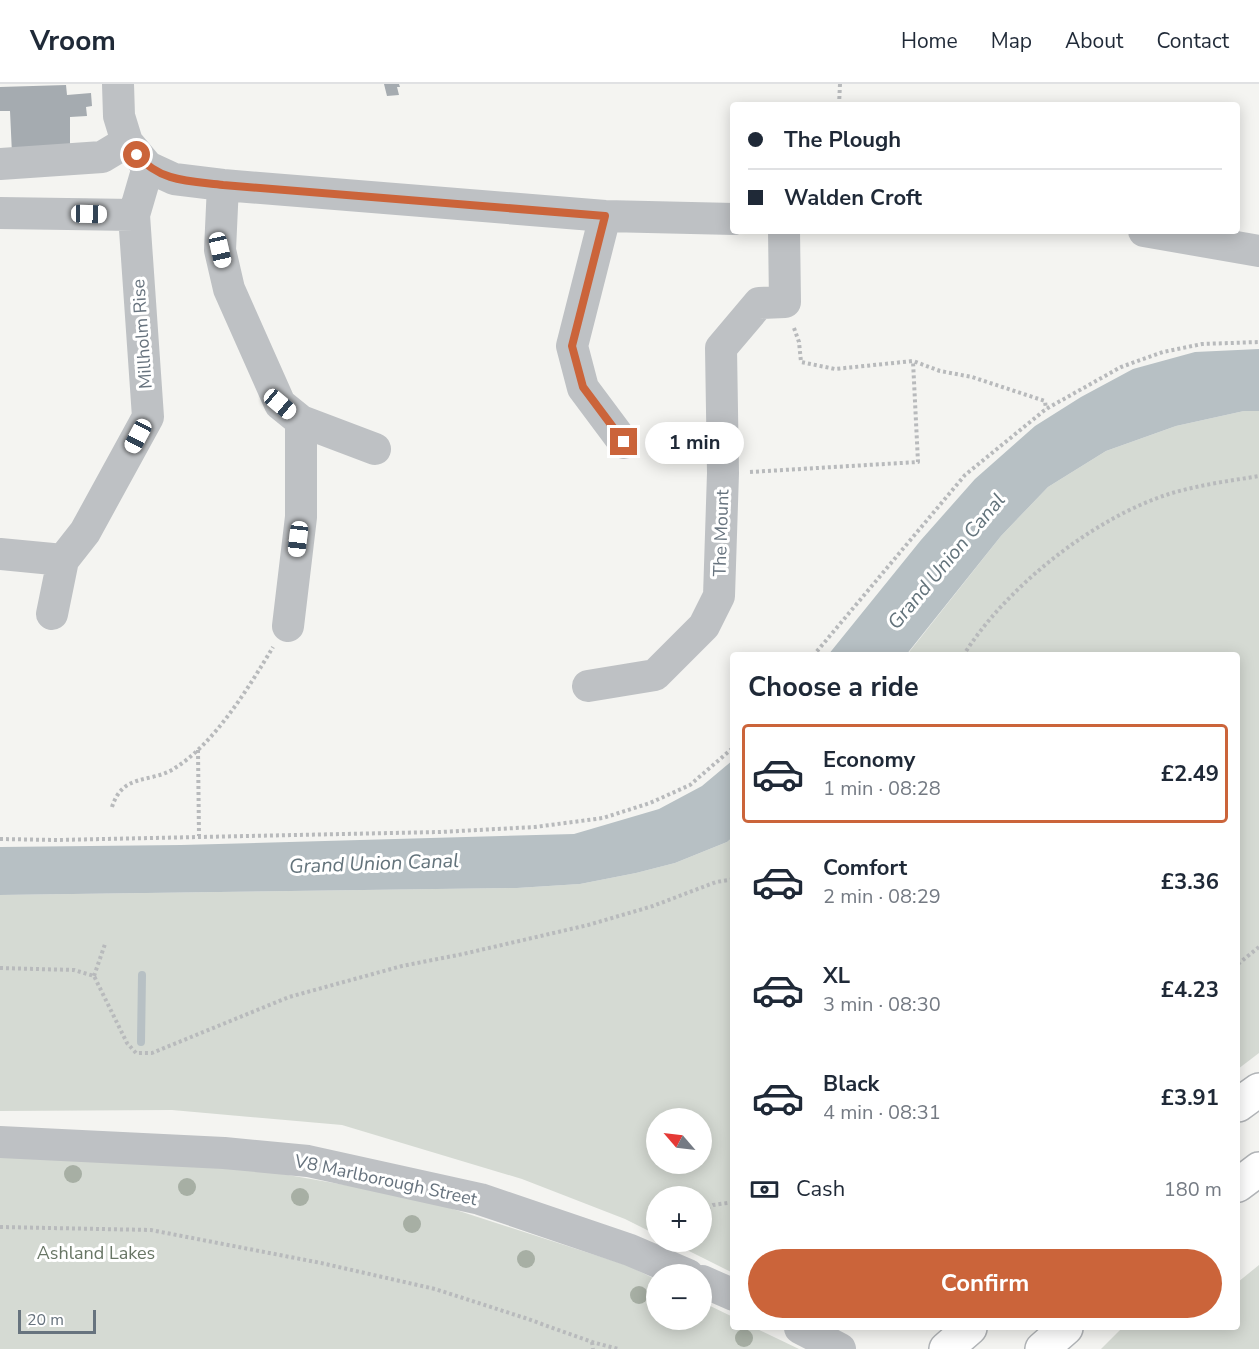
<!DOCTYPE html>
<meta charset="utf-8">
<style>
:root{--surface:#fff;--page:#f6f6f7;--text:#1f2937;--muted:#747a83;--line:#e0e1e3;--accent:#cb643a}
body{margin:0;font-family:"Nunito Sans",sans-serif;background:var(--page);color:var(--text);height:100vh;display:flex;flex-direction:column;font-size:22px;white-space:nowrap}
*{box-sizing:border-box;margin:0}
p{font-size:20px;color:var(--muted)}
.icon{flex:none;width:33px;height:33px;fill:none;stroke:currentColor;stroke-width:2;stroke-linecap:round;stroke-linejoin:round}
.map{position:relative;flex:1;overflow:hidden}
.details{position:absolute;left:730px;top:568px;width:510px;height:678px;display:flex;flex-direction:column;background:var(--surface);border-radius:6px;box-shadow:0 3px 15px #0003}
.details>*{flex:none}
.top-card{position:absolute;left:730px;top:18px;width:510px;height:132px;border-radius:6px;box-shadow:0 3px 15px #0003;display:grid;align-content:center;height:132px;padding:0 18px;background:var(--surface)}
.needle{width:39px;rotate:298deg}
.buttons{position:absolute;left:646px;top:1024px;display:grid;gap:12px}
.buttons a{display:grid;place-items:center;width:66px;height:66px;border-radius:50%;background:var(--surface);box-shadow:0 3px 15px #0003;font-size:30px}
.scale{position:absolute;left:18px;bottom:15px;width:78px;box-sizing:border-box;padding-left:6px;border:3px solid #67737e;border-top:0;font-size:16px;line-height:21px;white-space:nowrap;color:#67737e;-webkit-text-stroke:4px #fff;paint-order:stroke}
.end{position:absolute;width:27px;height:27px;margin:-14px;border:8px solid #cb643a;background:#fff;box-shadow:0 0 0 3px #fff}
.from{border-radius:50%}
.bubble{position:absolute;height:42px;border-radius:21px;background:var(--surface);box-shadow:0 3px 15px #0003;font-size:20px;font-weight:700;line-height:42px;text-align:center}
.car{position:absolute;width:18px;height:36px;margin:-18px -9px;border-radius:8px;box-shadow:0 0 4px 2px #0007;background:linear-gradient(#fff 24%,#345 0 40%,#fff 0 76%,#345 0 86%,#fff 0)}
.top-card b{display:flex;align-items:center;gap:21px;height:57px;font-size:22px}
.top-card b+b{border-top:2px solid var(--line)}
.top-card i{width:15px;height:15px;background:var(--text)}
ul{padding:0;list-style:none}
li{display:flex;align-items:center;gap:18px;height:99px;margin:0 12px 9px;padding:0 6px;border:3px solid transparent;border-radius:6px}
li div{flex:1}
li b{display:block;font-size:22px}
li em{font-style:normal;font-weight:700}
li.on{border-color:var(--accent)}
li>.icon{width:54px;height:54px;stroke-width:1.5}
h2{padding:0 18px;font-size:27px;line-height:72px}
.pay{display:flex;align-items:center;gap:15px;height:66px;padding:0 18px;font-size:22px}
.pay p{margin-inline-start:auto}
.primary-button{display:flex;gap:12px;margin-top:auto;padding:12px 18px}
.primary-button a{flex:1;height:69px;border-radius:36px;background:var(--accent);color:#fff;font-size:24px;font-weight:700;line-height:69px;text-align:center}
header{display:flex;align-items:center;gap:36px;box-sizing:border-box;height:84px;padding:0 30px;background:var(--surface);border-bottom:2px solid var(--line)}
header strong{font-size:28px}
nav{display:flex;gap:33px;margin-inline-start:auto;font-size:21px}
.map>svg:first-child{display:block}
.green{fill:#d5dad3;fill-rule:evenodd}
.water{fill:#b7c0c4}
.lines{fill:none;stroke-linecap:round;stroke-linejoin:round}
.stream{stroke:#b7c0c4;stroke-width:8}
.building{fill:#a5abb0}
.highway-casing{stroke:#b1b4b7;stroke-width:36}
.path{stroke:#b8babc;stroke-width:4;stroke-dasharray:3 3;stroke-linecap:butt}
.minor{stroke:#bec1c4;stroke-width:32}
.highway{stroke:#fff;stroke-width:33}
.tree{fill:#a7afa4}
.route{stroke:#cb643a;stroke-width:8}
.labels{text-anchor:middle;stroke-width:6;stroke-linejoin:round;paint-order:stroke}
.street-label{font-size:18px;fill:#67737e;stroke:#fff}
.park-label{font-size:18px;fill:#687665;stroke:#fff}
.water-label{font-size:20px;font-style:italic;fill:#63737b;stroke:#fff}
</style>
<header>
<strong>Vroom</strong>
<nav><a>Home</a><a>Map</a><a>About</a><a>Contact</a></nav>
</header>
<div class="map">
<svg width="1259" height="1265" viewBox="0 0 1259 1265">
<rect width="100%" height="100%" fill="#f4f4f1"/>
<path class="green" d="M1244,327H1259V969L1238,985V572H906L1001,452L1048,403L1106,367L1176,342Z
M733,753V1189L671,1158H702V1113H657V1151L625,1135L522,1095L342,1041L172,1026L0,1027V811L517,804L580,800L636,789L675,779L727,758ZM657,1035H702V1080H657Z
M0,1069L225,1080L419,1114L629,1182L657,1196V1236H702V1218L733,1233L734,1244H755L799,1265H0Z
M1259,1181V1265H1101L1122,1244H1238V1198Z"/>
<path class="water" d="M1259,265V327H1244L1176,342L1106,367L1048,403L1001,452L906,571H828L921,456L975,395L1035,342L1081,313L1133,285L1195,268Z
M733,676V753L727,758L675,779L636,789L580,800L517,804L0,811V763L181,761L574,750L659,725L702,702Z"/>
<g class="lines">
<path class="stream" d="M141,958L142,891"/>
</g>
<path class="building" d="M384,0H399L400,3H397L399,11L387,12Z
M66,1L67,11L91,9L92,22L86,23L87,32L70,33V65L12,70L10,27H0V3Z"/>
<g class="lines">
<defs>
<path id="highway" d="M1238,1021L1259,1006
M1238,1101L1259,1085
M946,1265L970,1244
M1042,1265L1066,1244"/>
</defs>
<use href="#highway" class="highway-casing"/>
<path class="path" d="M839,21L840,0
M794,244L799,258L801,278L835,285L913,277L940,287L972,293L1045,317L1046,325
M750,388L918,378L913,277
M813,572L965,391L1046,325L1121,283L1163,268L1202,260L1259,258
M963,572C1005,504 1093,434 1169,410C1198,401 1229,397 1259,392
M198,666L199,752
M112,723C123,688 151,700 175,684C215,659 249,603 273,563
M0,755L57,756L440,748L535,743L603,734L650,719L690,701L734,663
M1238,880L1259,863
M0,884L74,886L94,892L127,959L136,969H152L289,913L402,882L463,870L588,841L653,822L716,798L734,795
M94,892L105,860
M702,1127L713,1121L734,1118
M0,1143L151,1146L321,1179L435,1205L525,1234L592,1258L618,1265
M592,1258L593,1265"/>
<path class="minor" d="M118,0L119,32L127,58L148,83L174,95L223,101L605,132L734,135
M0,80L102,73L127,58
M223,101L220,166L229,205L280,320L301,337V433L288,542
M0,129L134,131
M605,132L572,262L583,304L624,359
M1144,147L1259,167
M301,337L375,365
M0,470L63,476L85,448L148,333L134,131L148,83
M52,530L63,476
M588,602L655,591L704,542L719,512L723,389L721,264L759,219L785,218L784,147
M0,1058L224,1069L308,1077L480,1115L630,1166L688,1191
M702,1197L734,1211
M800,1244L840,1265"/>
<use href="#highway" class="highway"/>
</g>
<g class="tree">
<circle cx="73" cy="1090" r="9"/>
<circle cx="187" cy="1103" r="9"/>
<circle cx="300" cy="1113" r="9"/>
<circle cx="412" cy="1140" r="9"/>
<circle cx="526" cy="1175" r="9"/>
<circle cx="639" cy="1211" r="9"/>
<circle cx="744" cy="1254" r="9"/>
</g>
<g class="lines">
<path class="route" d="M137,71C160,98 190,97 223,101L605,132L572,262L583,303L624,358"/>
</g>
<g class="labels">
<g class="street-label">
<text transform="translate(142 250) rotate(-94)" y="6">Millholm Rise</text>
<text transform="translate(721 449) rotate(-88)" y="6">The Mount</text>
<text transform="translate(386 1096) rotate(12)" y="6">V8 Marlborough Street</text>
</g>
<g class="park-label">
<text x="96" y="1175">Ashland Lakes</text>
</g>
<g class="water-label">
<text transform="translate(946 477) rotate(-50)" y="7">Grand Union Canal</text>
<text transform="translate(374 779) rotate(-2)" y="7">Grand Union Canal</text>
</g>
</g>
</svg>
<div class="buttons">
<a><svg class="needle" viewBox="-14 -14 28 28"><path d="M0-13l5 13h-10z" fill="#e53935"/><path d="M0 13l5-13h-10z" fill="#747a83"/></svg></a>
<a>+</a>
<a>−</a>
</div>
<div class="scale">20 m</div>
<i class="end from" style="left:137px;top:71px"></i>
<i class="end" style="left:624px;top:358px"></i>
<div class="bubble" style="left:645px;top:338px;width:99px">1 min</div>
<i class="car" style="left:89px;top:130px;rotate:91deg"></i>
<i class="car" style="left:220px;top:166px;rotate:167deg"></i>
<i class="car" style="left:280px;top:320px;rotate:130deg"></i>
<i class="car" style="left:138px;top:352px;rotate:208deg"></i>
<i class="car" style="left:298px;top:455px;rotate:187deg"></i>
<div class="top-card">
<b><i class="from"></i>The Plough</b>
<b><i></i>Walden Croft</b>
</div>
<section class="details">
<h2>Choose a ride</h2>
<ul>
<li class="on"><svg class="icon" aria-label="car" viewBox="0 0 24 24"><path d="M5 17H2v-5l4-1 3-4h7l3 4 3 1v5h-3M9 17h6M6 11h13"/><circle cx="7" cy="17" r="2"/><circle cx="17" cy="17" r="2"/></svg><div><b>Economy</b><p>1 min · 08:28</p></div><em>£2.49</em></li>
<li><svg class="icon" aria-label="car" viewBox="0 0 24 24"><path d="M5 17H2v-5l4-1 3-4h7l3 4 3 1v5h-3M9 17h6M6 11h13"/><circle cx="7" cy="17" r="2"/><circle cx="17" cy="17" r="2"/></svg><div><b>Comfort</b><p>2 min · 08:29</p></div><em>£3.36</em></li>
<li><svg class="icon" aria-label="car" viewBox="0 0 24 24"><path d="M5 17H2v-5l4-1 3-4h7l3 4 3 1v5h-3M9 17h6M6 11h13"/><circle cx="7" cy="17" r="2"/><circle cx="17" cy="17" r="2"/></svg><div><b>XL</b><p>3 min · 08:30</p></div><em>£4.23</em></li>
<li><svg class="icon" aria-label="car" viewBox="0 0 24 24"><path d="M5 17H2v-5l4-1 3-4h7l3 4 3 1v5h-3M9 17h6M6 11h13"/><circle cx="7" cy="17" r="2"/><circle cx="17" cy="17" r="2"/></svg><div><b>Black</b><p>4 min · 08:31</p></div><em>£3.91</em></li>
</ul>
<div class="pay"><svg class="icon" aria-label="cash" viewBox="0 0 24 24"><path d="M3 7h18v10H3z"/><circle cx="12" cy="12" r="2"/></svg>Cash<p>180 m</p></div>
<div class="primary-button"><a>Confirm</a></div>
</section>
</div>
